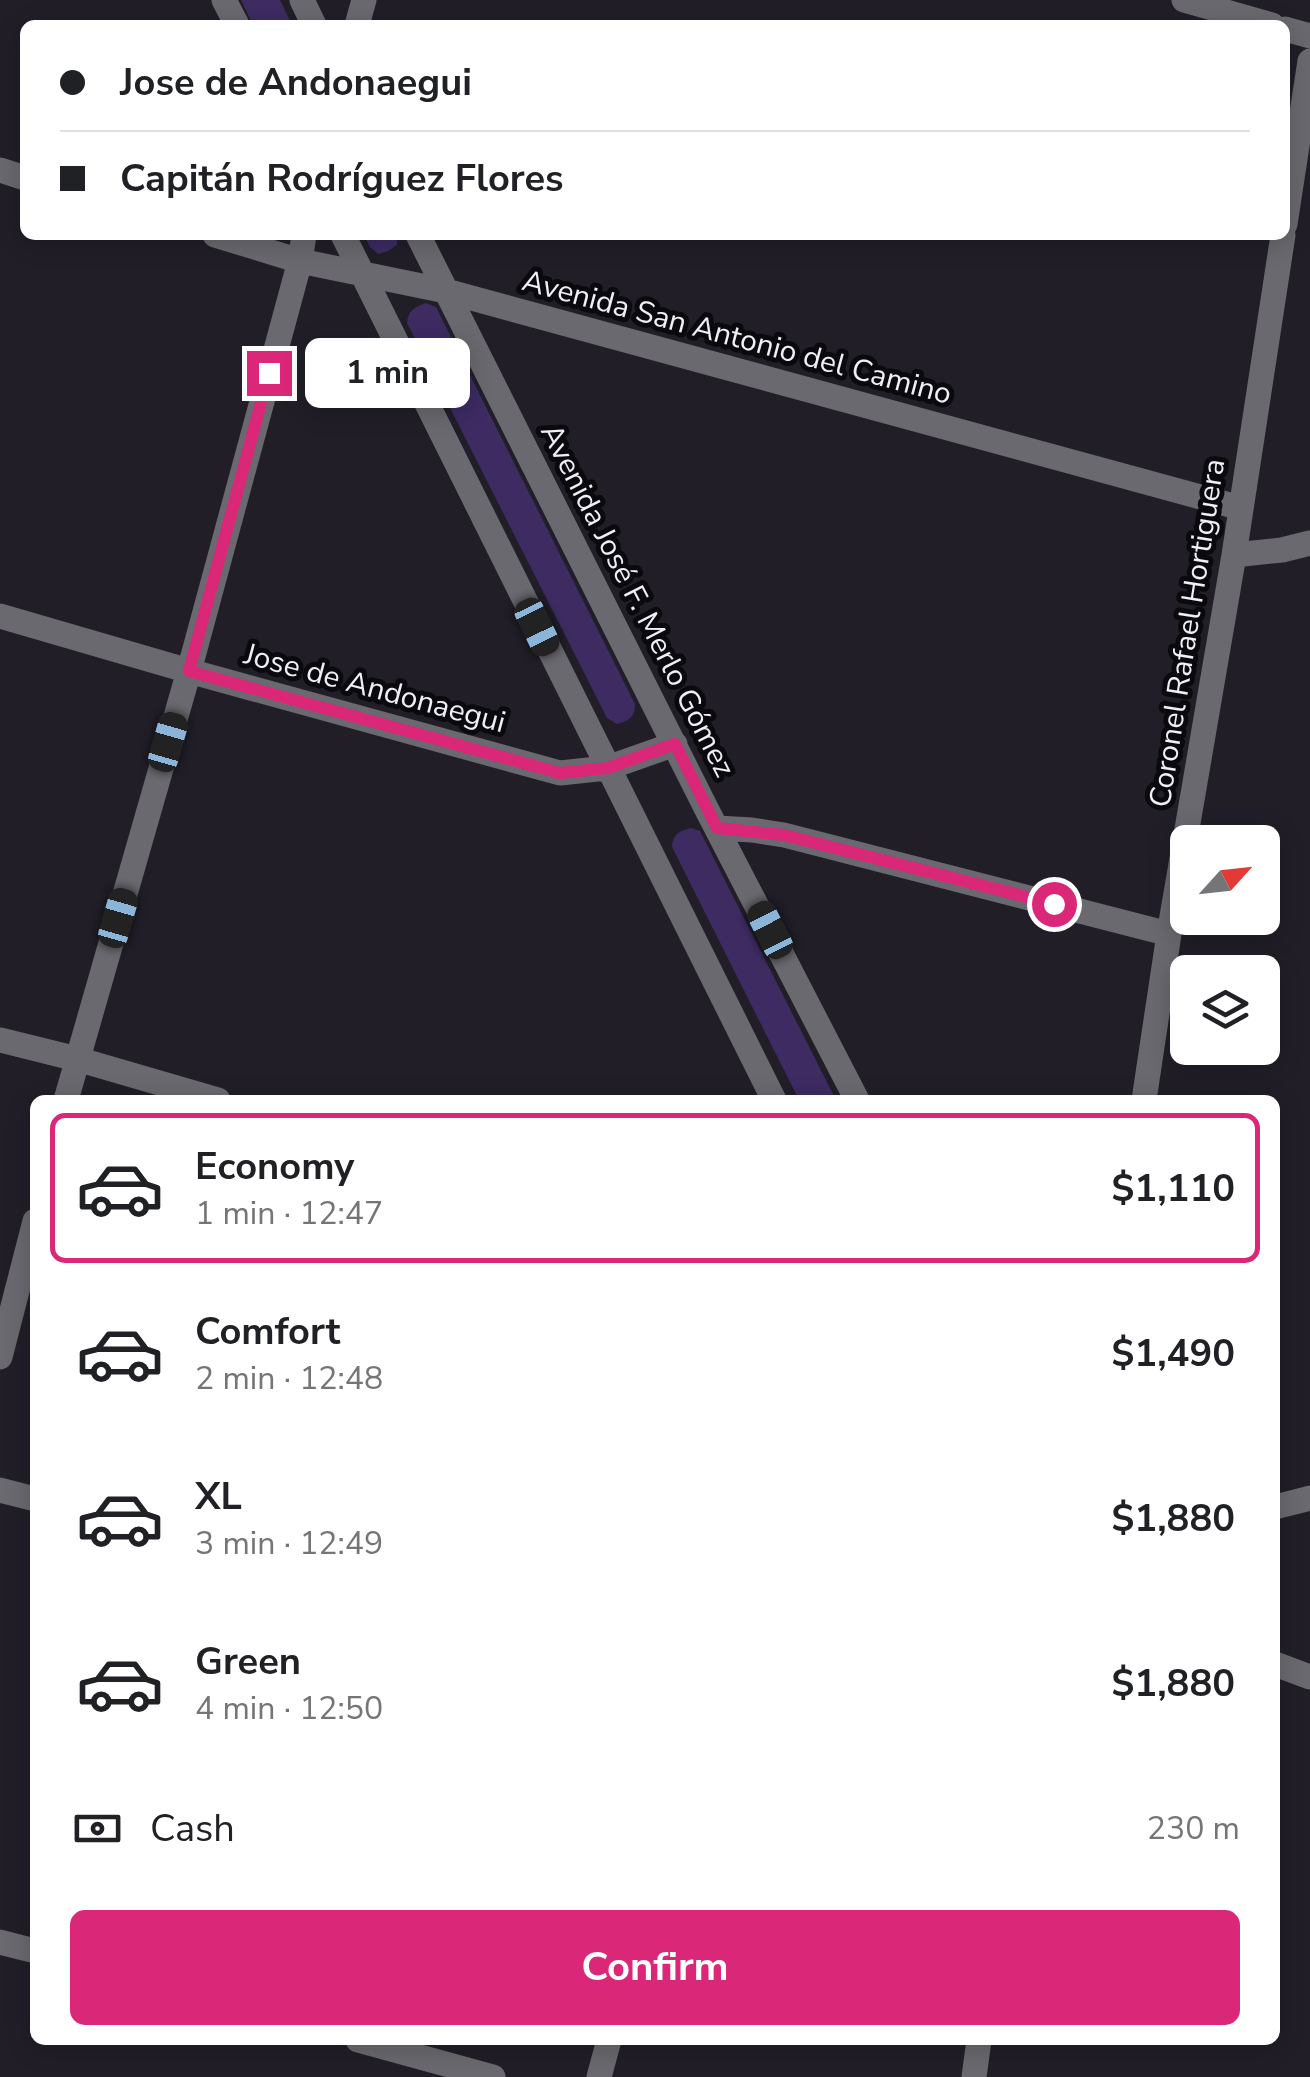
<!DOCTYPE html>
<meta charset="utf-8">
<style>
:root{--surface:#fff;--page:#f2f2f2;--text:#202124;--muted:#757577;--line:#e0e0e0;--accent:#db2777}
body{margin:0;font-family:"Nunito Sans",sans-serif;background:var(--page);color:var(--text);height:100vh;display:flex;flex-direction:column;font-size:38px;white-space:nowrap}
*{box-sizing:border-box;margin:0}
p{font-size:32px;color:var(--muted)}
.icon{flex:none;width:55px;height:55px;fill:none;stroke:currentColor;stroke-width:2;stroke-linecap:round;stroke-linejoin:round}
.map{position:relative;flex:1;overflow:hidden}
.drawer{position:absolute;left:30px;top:1095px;width:1250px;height:950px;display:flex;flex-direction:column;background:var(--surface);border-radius:15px;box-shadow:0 5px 25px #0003}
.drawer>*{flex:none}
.banner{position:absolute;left:20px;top:20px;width:1270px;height:220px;border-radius:15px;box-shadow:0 5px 25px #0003;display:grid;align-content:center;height:220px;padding:0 40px;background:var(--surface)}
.needle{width:65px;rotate:63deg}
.fabs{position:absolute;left:1170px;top:825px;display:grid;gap:20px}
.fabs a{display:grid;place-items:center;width:110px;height:110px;border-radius:15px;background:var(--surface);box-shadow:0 5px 25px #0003;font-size:50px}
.end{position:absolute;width:45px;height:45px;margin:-22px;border:12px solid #db2777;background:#fff;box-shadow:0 0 0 5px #fff}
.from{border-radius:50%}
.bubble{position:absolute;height:70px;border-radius:15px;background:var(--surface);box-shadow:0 5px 25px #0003;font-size:32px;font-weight:700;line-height:70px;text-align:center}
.car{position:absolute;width:30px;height:60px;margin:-30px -15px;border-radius:12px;box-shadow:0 0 8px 2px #0007;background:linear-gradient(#222 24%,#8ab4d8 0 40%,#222 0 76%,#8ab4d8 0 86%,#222 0)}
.banner b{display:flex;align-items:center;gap:35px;height:95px;font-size:38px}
.banner b+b{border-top:2px solid var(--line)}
.banner i{width:25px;height:25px;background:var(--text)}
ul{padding:18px 0 0;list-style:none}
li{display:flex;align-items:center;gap:30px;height:150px;margin:0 20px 15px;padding:0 20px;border:5px solid transparent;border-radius:15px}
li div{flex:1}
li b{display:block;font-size:38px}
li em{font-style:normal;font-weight:700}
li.selected{border-color:var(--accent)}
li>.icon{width:90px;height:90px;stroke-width:1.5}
.pay{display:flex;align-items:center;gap:25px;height:110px;padding:0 40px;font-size:38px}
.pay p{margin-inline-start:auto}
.button{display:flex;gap:20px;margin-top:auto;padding:20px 40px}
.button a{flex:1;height:115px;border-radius:15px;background:var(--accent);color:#fff;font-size:40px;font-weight:700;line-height:115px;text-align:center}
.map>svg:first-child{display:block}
.green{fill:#3d2b62}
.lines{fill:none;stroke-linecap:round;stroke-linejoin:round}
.minor{stroke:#6a696f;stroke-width:25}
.route{stroke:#db2777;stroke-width:12}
.labels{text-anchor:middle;stroke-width:10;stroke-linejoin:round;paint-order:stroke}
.street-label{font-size:30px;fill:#f0eef6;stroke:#0a090d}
</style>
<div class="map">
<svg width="1310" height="2077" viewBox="0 0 1310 2077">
<rect width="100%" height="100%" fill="#211e28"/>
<path class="green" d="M241,0H280L292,25H253Z
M364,235H397V245L388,251L378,254L370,247Z
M426,303L436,307L635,704C635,717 629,721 617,724L607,718L407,323C408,310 415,307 426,303Z
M691,828L700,831L836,1100H799L672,847C673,834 679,831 691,828Z"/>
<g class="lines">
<path class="minor" d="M224,0L237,25
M302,0L314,25
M1184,0L1272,25
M357,25L364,0
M1285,29L1310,36
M0,170L25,178
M1285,224L1310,61
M215,235L300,261L446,291L1241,508
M343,235L774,1100
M418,235L706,808L857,1100
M1234,555L1282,550L1310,543
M0,616L189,671L560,773L607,768L675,744
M717,828L752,830L784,835L1169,934
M0,1040L77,1059L218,1100
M66,1100L189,671L300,261L304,235
M1144,1100L1169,934L1234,555L1283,235
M0,1357L35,1221
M0,1490L35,1499
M1275,1507L1310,1498
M1275,1664L1310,1677
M0,1942L35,1951
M358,2040L493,2077
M599,2077L609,2040
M974,2077L979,2040"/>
</g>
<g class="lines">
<path class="route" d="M269,373L189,671L560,773L608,768L675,744L717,828L784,835L1054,904"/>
</g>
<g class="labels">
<g class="street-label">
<text transform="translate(737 337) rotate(15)" y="10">Avenida San Antonio del Camino</text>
<text transform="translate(638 600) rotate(63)" y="10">Avenida José F. Merlo Gómez</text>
<text transform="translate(1187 633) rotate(-81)" y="10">Coronel Rafael Hortiguera</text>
<text transform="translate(375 688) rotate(15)" y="10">Jose de Andonaegui</text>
</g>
</g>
</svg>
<div class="fabs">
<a><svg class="needle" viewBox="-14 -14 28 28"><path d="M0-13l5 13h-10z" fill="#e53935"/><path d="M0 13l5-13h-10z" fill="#757577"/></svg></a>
<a><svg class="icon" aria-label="layers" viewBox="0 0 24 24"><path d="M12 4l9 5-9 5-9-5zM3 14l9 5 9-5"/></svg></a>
</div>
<i class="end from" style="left:1054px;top:904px"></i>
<i class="end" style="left:269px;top:373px"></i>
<div class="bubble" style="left:305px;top:338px;width:165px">1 min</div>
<i class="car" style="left:537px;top:627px;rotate:154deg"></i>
<i class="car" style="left:168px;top:742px;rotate:16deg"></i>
<i class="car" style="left:118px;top:918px;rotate:16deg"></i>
<i class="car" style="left:770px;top:930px;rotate:333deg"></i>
<div class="banner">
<b><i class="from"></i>Jose de Andonaegui</b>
<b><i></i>Capitán Rodríguez Flores</b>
</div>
<section class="drawer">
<ul>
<li class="selected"><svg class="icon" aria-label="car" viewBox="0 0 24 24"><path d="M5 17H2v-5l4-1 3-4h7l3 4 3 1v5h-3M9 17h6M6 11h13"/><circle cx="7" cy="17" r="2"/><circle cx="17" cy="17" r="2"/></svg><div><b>Economy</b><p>1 min · 12:47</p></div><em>$1,110</em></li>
<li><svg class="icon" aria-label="car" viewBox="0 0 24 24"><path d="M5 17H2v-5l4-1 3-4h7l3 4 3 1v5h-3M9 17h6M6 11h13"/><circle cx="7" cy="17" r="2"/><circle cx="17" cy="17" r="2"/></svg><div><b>Comfort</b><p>2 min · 12:48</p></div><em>$1,490</em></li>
<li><svg class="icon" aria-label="car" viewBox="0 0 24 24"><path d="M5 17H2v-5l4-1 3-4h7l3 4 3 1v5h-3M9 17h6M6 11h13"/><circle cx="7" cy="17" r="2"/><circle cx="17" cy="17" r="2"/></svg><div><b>XL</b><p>3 min · 12:49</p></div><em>$1,880</em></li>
<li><svg class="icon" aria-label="car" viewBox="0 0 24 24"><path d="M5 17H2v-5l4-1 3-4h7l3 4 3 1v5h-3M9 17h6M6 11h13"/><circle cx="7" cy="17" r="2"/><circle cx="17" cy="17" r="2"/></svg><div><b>Green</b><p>4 min · 12:50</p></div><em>$1,880</em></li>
</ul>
<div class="pay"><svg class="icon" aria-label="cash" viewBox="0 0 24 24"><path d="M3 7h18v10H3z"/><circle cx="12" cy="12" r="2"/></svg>Cash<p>230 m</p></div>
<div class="button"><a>Confirm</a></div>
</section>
</div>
